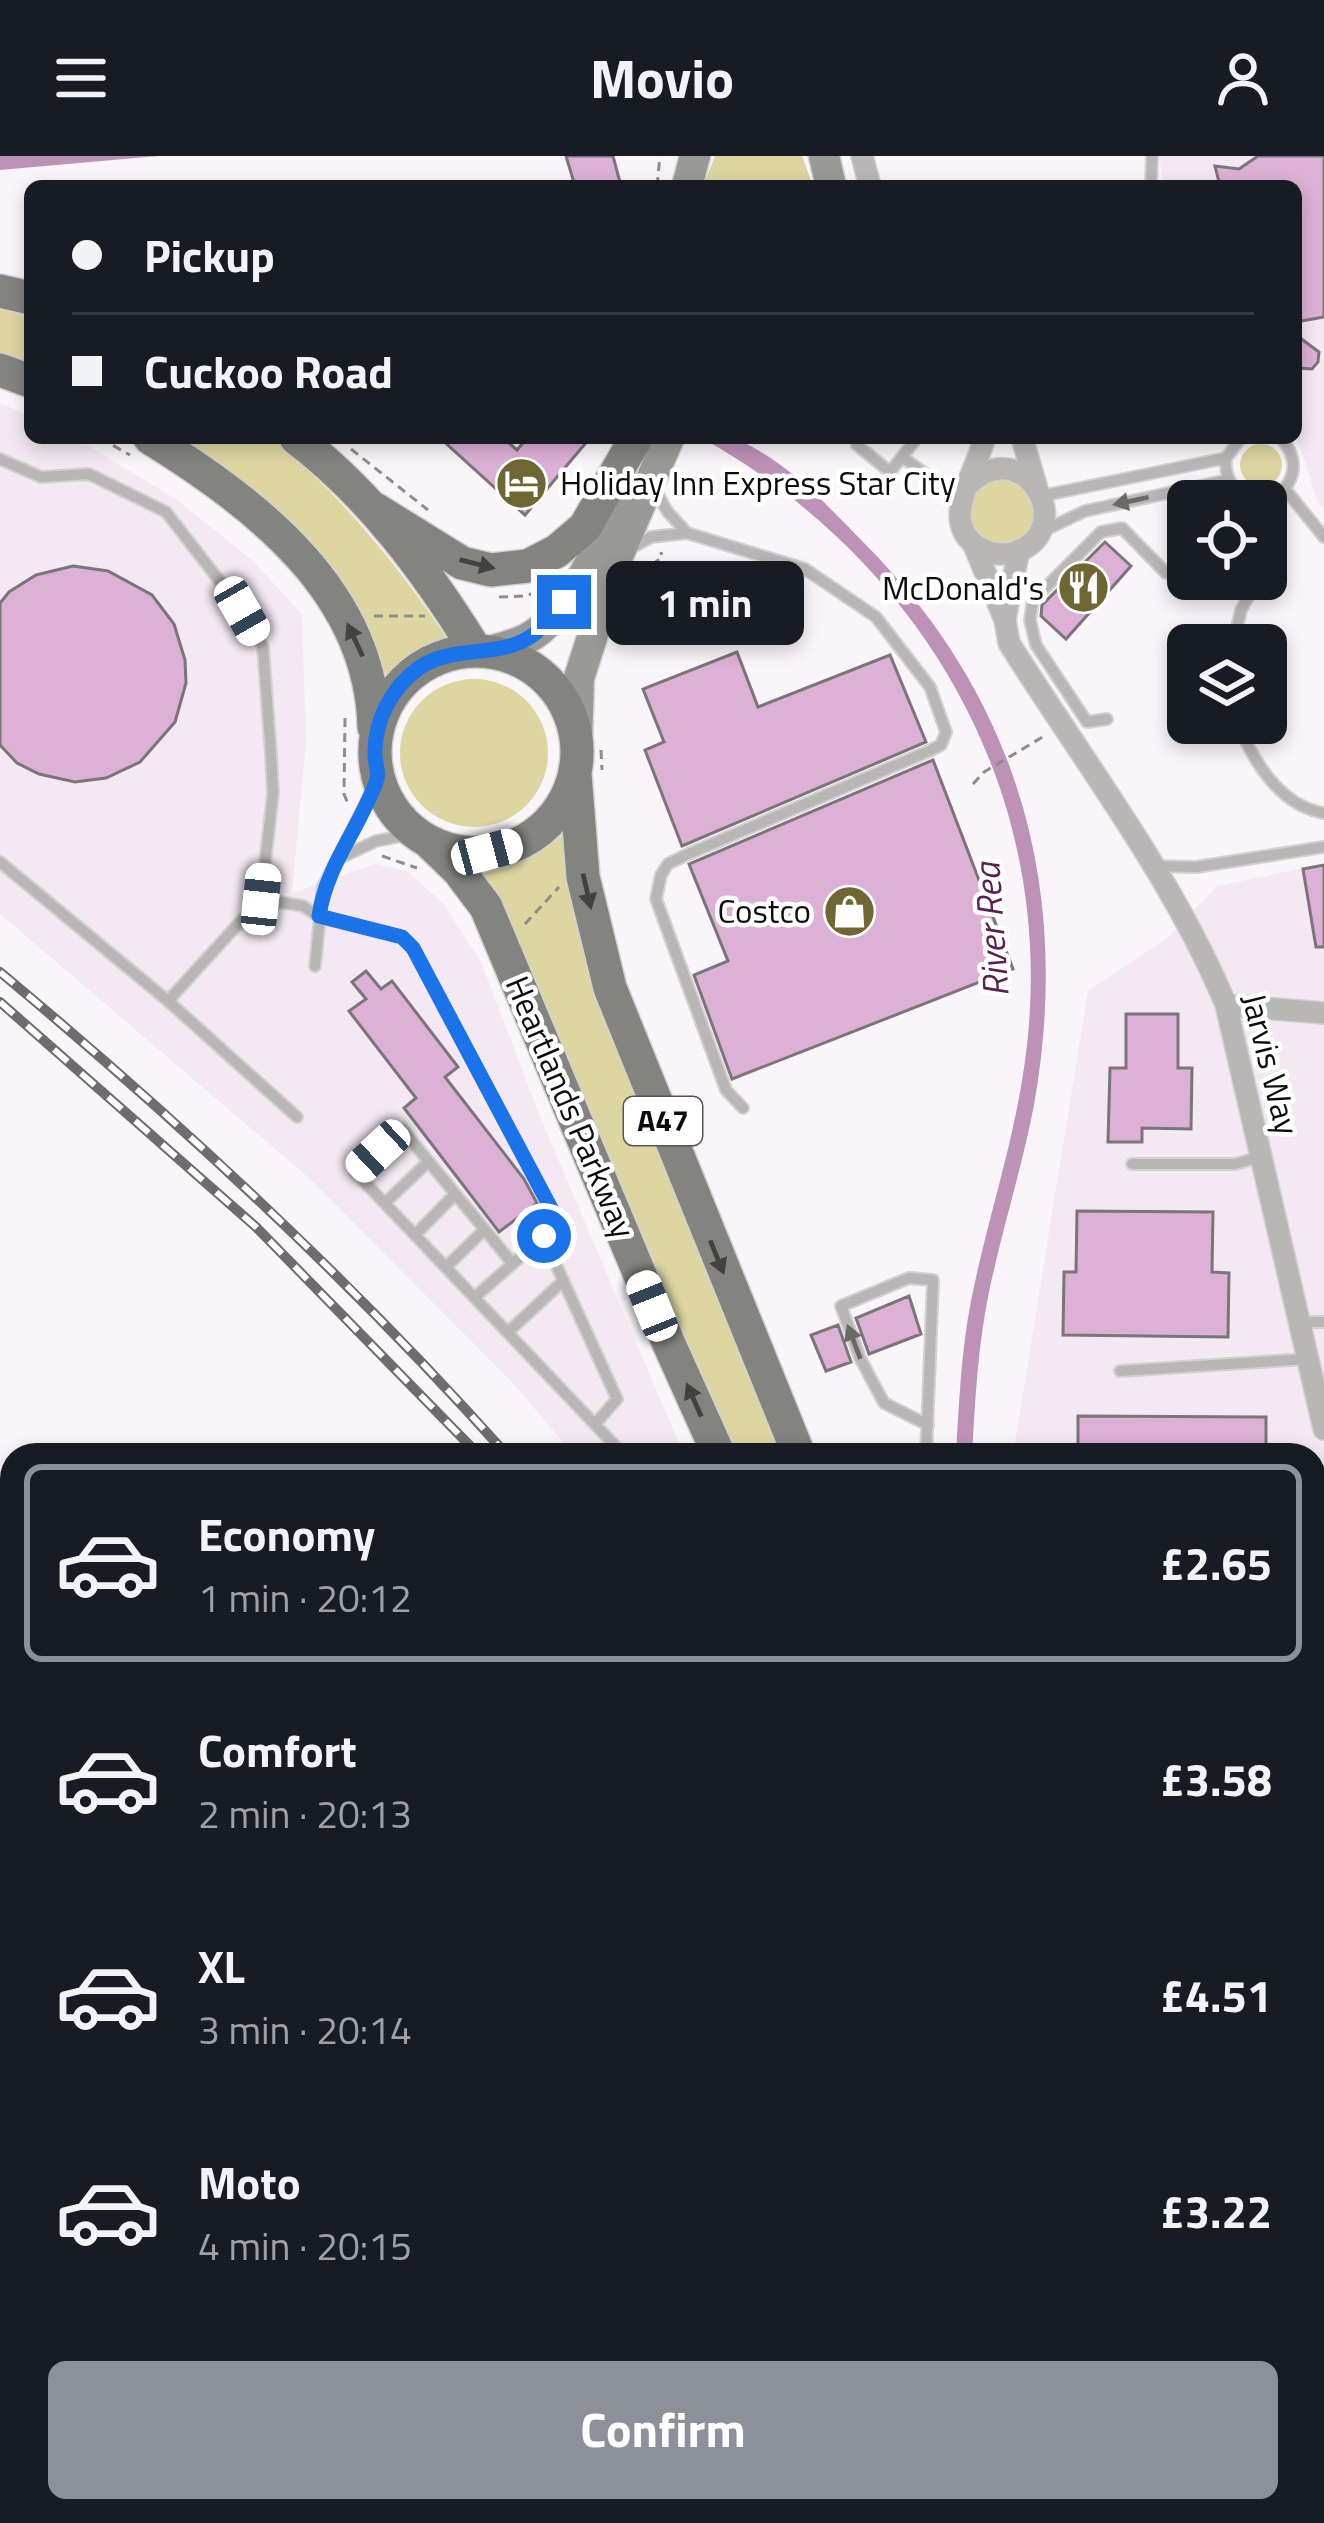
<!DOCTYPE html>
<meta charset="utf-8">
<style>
:root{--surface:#171b24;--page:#20242c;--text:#f1f3f6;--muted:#9ea1a6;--line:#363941;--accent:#8c9099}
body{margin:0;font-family:"Titillium Web",sans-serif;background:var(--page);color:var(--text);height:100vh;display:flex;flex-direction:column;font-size:45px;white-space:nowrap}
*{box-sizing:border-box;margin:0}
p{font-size:39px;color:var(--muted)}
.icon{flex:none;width:66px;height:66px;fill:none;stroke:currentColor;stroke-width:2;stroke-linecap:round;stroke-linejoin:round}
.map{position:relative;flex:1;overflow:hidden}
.sheet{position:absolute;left:0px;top:1287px;width:1326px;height:1080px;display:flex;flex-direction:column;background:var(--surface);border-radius:36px 36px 0 0;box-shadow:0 6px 18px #0003}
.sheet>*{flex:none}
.hud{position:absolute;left:24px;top:24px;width:1278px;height:264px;border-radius:18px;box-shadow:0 6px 18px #0003;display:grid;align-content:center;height:264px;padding:0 48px;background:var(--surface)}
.controls{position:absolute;left:1167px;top:324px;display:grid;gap:24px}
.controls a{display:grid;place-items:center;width:120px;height:120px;border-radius:18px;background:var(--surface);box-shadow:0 6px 18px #0003;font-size:60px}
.end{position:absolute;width:54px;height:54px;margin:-27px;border:15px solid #1a73e8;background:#fff;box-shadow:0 0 0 6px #fff}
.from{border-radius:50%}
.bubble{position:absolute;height:84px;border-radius:18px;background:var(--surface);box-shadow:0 6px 18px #0003;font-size:39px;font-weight:700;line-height:84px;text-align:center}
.car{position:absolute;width:36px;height:72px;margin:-36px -18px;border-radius:15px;box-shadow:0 0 9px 3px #0007;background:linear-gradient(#fff 24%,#345 0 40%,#fff 0 76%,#345 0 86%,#fff 0)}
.hud b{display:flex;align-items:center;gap:42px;height:114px;font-size:45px}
.hud b+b{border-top:3px solid var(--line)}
.hud i{width:30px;height:30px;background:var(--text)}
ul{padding:21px 0 0;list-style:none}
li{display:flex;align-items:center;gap:36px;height:198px;margin:0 24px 18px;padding:0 24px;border:6px solid transparent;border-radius:18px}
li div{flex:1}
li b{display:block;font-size:45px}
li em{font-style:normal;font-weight:700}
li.active{border-color:var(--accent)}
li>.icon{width:108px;height:108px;stroke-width:1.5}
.cta{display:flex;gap:24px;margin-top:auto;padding:24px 48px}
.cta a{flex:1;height:138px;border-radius:18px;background:var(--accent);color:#fff;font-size:48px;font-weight:700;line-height:138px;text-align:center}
header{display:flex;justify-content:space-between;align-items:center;height:156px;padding:0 48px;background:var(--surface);font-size:54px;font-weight:700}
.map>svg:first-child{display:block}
.built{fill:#f4e9f2}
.green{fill:#ded6a1}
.water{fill:#be92b7}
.building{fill:#ddb0d6;stroke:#797578;stroke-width:3}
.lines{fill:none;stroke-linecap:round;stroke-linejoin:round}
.lane-casing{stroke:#d3d0d2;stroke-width:14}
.street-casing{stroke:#d3d0d2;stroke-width:24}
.secondary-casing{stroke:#d3d0d2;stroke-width:33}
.primary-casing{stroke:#d3d0d2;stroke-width:36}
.path{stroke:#908d8f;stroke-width:3;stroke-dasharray:9 6;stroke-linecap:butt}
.lane{stroke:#b8b7b5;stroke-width:10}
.street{stroke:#b8b7b5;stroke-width:21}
.secondary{stroke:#999996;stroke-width:30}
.primary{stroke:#83837f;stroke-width:33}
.rail-casing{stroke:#6e6c6e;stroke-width:10}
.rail{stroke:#fff;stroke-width:6;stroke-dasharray:18;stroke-linecap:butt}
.oneway{fill:#6b6a69}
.oneway2{fill:#424240}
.route{stroke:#1a73e8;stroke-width:15}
.labels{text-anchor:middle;stroke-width:9;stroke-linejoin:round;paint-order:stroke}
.shield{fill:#fff;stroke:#565556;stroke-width:3}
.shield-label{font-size:30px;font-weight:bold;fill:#0d0c0d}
.poi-label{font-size:33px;fill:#0d0c0d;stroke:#fff;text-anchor:end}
.street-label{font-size:33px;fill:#0d0c0d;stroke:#fff}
.water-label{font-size:36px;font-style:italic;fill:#582252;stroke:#fff}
</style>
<header><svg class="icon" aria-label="menu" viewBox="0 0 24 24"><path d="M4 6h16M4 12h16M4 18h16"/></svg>Movio<svg class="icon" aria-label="person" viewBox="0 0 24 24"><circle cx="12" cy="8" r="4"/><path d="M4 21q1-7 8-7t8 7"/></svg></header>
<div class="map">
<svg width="1324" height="2367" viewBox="0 0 1324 2367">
<rect width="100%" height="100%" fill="#f9f5f8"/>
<path class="built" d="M1159,0H1324V353L1318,347L1296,278V30H1164Z
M0,247L30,260V282H75L176,343L252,404L302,458L306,586L292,737L375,708L407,715L443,747L481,806L541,963L684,1299H574L511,1225L309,1022L0,758Z
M1324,708V2047L1314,2040V1299H1013L1088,835L1166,783L1217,730Z
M1314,2238L1324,2249V2367H1304L1296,2355H1314Z"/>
<path class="green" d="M715,0H802L813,30H703Z
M0,152L30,159V215L0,205Z
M176,282H271L277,286C345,344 401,413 450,487L416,499L387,519C370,496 363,467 348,443C306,380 241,319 176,282Z
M1240 309a21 21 0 1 1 42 0a21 21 0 1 1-42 0Z
M999,319L1034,335V375L1008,392L978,383L966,354L973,334Z
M400 597a74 74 0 1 1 148 0a74 74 0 1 1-148 0Z
M562,679L573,752L611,874L781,1299H728L478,718C513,711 535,703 562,679Z"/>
<path class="water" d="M0,0H158L0,14Z
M702,282C714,282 728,280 738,284C787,305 829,351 865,388C1019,543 1072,735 1034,949C1022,1012 1002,1073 989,1136C978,1189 975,1244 972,1299H956C959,1248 961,1196 971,1145C987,1064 1014,987 1025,905C1061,645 928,409 702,282Z"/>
<path class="building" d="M566,0H613L621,30H575Z
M1258,0H1324V161L1296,166V30H1220L1215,10L1239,13Z
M1296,179L1319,196L1318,206L1312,213L1296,212Z
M440,282H503L517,294L527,282H590L525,359Z
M1105,386L1131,410L1066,483L1041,460L1042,449Z
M73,410L108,415L152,439L174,468L185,504L186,527L175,566L140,606L106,622L75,626L39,618L17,607L0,589V447L9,436L36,419Z
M737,496L758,551L890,499L926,586L682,690L645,594L664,586L643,533Z
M933,604L1013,813L732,923L694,819L728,805L689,708Z
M1324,709V791H1316L1303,713Z
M366,815L381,833L392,825L458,911L445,921L524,1023L537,1047L499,1076L404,952L416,942L349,855L366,843L352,826Z
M1126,858H1178V912H1192L1191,973L1142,972V986H1108L1110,912H1126Z
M1077,1055L1213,1056L1212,1116L1229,1117L1228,1181L1063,1179L1064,1116H1076Z
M909,1140L921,1178L869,1198L856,1162Z
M838,1169L851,1206L826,1215L811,1179Z
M1078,1260L1266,1261V1299H1078Z"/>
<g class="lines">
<defs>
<path id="lane" d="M1151,30L1152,0
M863,282L857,289L890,316L917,282
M1241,282L1226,302C1224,327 1237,341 1262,345C1294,336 1303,307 1281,282
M902,301L961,344
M0,303L41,321L89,318L166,356L243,455L263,491L271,599L273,637L261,743
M655,333L667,355L687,377
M1285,333L1324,381
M1041,340L1226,302
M1266,371V398
M1041,376L1085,355L1228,324
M631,392L651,381L687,377L805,413L876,461L930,531L946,576L941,589L929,595L686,699L668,708L661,719L656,743L726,934L743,952
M1233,489L1241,454L1258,423
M1107,563L1087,566L1036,489L1030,464L1033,444L1101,376L1122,372L1166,417
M1238,567C1253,605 1280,650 1324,657
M338,703L376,685L417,677
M0,706L168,845L297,961
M1155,710L1196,711L1324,691
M315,810L323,731L379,621
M168,845L261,743L303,750L319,761L402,781L413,792L554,1058L551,1074L475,1141
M1132,1008H1235L1260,1001
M385,1047L428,1006
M415,1079L455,1038
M543,1080L617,1243L596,1267
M513,1108L402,973L355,1016L624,1299
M446,1111L484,1074
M1300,1166H1324
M508,1176L563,1125
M1120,1215L1306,1203
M926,1299L933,1124L909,1122L841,1150L860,1202L884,1247L928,1269
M1314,1428L1324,1425
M1314,1555H1324
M1314,2003L1324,2013"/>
<path id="street" d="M862,0L870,30
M1022,282L1036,329
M967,330C1023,273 1080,373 1016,396C1004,400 990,398 980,392C936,366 978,316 984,282
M973,387L1005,464L1009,487C1083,605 1173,721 1226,849L1324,1273
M1005,463L1019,394
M1226,849L1324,857"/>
<path id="secondary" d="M824,0L831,30
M687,30L695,0
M491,495C503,491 517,488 528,482C566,462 603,386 619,347
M577,587L579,522L618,400L669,282"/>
<path id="primary" d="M0,135L30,142
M0,214L30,225
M150,282C256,348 371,435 374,571
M296,282C370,338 426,414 475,493
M375,353L462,407L491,414L528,410L557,395L585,371L636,282
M375 596a101 101 0 1 1 202 0a101 101 0 1 1-202 0Z
M575,618L583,721L610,832L799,1299
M428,685L459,715L486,751L669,1188L719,1299
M1314,2153L1324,2162
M1314,2192L1324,2201"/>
</defs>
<use href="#lane" class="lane-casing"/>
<use href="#street" class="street-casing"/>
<use href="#secondary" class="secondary-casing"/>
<use href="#primary" class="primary-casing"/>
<path class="path" d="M657,30L660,0
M100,282L130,299
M351,293L428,354
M640,418L662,401L661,396
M499,441L525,440L543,434
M374,460H425
M345,562L344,638L348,648
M601,594L602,614
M973,628L984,616L1046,579
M382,700L417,712
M525,768L559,731"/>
<use href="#lane" class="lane"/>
<use href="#street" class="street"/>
<use href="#secondary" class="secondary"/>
<use href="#primary" class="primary"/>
<defs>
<path id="rail" d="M0,816C179,965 352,1125 507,1299
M0,846L256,1071L479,1299
M1246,2355L1254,2367
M1271,2355L1279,2367"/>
</defs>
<use href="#rail" class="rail-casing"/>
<use href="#rail" class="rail"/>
</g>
<defs><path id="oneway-solid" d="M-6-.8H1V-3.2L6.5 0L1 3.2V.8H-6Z" transform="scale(3)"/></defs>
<g class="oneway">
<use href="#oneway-solid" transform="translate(1131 345) rotate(168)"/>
<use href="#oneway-solid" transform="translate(854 1186) rotate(-111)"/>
</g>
<g class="oneway2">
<use href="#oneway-solid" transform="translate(477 408) rotate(14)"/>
<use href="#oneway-solid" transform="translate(355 484) rotate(-115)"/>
<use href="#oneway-solid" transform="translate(587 735) rotate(77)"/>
<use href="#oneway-solid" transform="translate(717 1101) rotate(68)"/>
<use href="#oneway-solid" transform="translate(694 1244) rotate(-114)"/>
</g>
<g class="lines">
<path class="route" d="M544,1080L551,1074L554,1058L413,792L402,781L319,760C326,710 359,673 376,626C380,616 375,609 375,599C374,565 392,531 419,512C453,488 500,503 533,479C544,471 554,456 564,446"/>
</g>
<defs>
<symbol id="hotel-disc" viewBox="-11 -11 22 22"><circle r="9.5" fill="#6f6733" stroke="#fff"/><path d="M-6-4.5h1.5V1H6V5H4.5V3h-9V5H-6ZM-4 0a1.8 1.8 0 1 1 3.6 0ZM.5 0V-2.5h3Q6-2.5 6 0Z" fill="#fff"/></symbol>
<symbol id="restaurant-disc" viewBox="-11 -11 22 22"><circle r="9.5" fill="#6f6733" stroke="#fff"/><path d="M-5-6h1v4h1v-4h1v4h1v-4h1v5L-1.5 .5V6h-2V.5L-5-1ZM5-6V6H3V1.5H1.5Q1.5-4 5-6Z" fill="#fff"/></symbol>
<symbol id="shop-disc" viewBox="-11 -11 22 22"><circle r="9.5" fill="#6f6733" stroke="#fff"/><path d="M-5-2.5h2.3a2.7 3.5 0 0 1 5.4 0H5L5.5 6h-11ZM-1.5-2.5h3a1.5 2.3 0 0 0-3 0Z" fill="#fff"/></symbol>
</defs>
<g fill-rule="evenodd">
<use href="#hotel-disc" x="492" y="298" width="59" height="59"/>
<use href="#restaurant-disc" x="1054" y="402" width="59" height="59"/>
<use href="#shop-disc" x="820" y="726" width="59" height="59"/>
</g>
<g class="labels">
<rect class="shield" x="624" y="941" width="78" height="48" rx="9"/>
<g class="shield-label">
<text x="663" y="975">A47</text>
</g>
<g class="poi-label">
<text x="560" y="339" text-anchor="start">Holiday Inn Express Star City</text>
<text x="1044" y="444">McDonald's</text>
<text x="811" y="767">Costco</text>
</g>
<g class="street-label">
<text transform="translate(1271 908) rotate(76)" y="12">Jarvis Way</text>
<text transform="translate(571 951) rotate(67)" y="12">Heartlands Parkway</text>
</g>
<g class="water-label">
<text transform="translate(991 774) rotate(-94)" y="13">River Rea</text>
</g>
</g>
</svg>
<div class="controls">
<a><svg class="icon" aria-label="locate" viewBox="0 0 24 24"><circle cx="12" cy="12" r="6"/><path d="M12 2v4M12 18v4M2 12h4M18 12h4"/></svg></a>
<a><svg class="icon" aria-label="layers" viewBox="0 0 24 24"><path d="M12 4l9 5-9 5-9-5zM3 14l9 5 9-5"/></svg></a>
</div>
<i class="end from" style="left:544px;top:1080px"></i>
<i class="end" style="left:564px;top:446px"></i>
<div class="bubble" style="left:606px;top:405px;width:198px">1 min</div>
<i class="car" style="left:242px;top:455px;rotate:150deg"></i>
<i class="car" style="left:487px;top:696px;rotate:75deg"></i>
<i class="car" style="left:261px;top:743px;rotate:6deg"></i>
<i class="car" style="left:378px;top:995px;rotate:227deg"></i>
<i class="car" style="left:652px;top:1150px;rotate:338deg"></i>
<div class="hud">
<b><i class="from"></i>Pickup</b>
<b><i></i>Cuckoo Road</b>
</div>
<section class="sheet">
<ul>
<li class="active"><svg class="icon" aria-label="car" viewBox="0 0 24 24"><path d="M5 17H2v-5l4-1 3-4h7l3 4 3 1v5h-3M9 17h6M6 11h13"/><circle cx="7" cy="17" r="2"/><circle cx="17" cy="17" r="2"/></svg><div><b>Economy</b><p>1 min · 20:12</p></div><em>£2.65</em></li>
<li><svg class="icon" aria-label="car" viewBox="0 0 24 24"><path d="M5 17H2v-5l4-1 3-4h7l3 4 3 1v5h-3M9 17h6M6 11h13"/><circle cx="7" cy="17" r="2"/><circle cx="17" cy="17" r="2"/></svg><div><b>Comfort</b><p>2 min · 20:13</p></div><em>£3.58</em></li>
<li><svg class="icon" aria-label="car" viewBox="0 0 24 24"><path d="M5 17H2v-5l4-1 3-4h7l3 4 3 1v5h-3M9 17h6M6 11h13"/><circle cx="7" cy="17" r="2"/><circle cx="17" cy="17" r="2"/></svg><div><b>XL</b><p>3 min · 20:14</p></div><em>£4.51</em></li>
<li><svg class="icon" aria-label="car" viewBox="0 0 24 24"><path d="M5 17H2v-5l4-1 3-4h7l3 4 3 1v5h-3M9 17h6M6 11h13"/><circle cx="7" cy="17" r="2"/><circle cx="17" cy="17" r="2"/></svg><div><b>Moto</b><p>4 min · 20:15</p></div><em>£3.22</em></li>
</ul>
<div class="cta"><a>Confirm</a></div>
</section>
</div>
